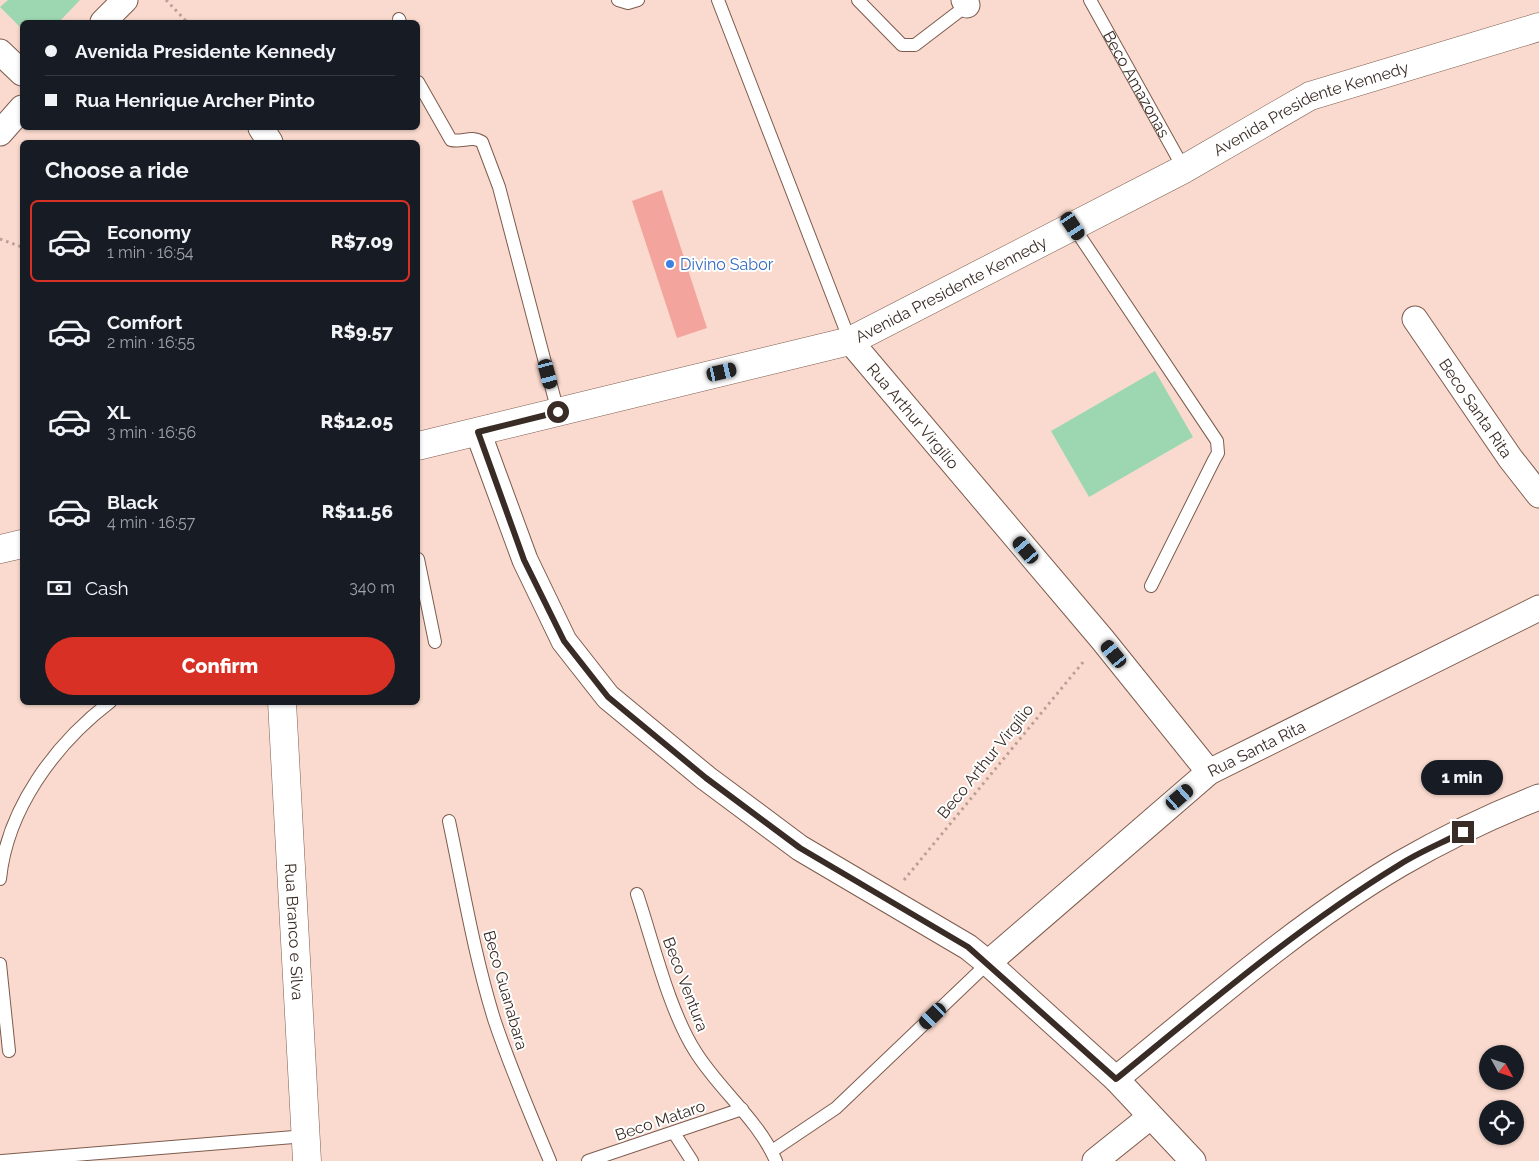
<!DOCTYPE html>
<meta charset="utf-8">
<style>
:root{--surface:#171b24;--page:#20242c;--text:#f1f3f6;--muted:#9ea1a6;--line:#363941;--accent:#d93025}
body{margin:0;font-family:Raleway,sans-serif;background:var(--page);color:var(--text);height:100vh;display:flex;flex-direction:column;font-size:19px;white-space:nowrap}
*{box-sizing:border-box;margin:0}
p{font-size:16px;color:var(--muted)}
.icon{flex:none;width:28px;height:28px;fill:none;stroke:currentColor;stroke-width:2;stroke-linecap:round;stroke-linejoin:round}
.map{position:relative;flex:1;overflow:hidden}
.sheet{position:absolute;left:20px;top:140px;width:400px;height:565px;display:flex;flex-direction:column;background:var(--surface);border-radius:8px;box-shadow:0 1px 4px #0004}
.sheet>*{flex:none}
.top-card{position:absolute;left:20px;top:20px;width:400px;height:110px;border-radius:8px;box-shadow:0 1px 4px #0004;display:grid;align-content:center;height:110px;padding:0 25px;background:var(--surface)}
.needle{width:32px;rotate:130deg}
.buttons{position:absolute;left:1479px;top:1045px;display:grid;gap:10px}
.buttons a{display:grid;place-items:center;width:45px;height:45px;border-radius:50%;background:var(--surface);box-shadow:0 1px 4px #0004;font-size:25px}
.end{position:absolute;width:22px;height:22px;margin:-11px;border:6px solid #392b25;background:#fff;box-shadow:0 0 0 2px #fff}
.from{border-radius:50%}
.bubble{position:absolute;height:35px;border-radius:18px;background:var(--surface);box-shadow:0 1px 4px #0004;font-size:16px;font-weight:800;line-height:35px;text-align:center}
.car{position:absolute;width:15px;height:30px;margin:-15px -8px;border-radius:6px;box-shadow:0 0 4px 1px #0007;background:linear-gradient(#222 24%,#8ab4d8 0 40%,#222 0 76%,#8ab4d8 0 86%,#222 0)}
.top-card b{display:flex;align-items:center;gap:18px;height:48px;font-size:19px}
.top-card b+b{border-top:1px solid var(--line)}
.top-card i{width:12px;height:12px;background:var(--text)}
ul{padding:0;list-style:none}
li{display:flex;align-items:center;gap:15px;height:82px;margin:0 10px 8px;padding:0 15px;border:2px solid transparent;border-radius:8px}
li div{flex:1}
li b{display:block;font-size:19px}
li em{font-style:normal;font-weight:800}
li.active{border-color:var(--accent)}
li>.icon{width:45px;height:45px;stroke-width:1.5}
h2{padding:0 25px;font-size:22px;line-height:60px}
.pay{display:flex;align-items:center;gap:12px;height:55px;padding:0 25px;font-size:19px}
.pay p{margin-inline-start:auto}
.button{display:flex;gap:10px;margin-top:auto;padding:10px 25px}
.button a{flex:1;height:58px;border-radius:30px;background:var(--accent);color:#fff;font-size:20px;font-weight:800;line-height:58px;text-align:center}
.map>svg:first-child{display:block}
.green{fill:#9dd7b1}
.building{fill:#f3a49c}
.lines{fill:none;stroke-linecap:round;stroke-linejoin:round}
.service-casing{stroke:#7d5c4e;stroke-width:14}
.minor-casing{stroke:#7d5c4e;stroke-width:27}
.tertiary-casing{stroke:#7d5c4e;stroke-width:29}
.path{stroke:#b99f95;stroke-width:3;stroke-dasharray:2.5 4;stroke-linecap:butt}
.service{stroke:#fff;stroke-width:12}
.minor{stroke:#fff;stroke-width:25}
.tertiary{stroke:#fff;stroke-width:28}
.route{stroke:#392b25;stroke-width:6}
.shop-dot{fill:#3f7fe0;stroke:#fff;stroke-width:2}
.labels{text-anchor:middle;stroke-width:4;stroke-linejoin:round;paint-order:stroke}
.street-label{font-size:16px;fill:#392b25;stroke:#fff}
.shop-label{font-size:16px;fill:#366cbe;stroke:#fff;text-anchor:start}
</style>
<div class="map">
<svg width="1539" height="1161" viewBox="0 0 1539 1161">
<rect width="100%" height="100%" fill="#fadace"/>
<path class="green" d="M8,0H80L59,22H22V29L0,7Z
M1155,371L1193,437L1089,497L1051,431Z"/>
<path class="building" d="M662,190L707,328L677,338L632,201Z"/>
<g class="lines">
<defs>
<g id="service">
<path d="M618,0L628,3L638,0"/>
<path d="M718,0L850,341"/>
<path d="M858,0L902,45H915L970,3"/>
<path id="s1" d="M1090,0L1184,169"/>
<path d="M399,19L400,22"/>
<path d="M418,82L451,140C462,143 471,135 482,142L499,187L558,412"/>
<path d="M1073,226L1217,441L1218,453L1214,460L1151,586"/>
<path d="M418,559L435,642"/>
<path d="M449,821C463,887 474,954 494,1019C510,1067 530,1114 550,1161"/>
<path d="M0,879C7,809 55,744 110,702"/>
<path d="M637,894C653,942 669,1010 695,1051C719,1090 758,1119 776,1161"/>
<path d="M0,964L9,1051"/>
<path d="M674,1133L692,1161"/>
<path d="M772,1151L836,1108L988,963"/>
<path d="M2,1161L306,1136"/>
<path d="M588,1161L742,1109"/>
</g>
<g id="minor">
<path d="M964,0L967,5"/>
<path d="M103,22L125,0"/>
<path d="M0,52L22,73"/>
<path d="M261,128L270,142"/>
<path d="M0,133L22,108"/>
<path id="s2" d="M1415,319L1510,458L1539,495"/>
<path id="s3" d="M850,341L1102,639L1209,772"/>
<path d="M478,432L525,560L564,641L608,697L706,778L800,848L968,947L988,963L1116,1079L1193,1161"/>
<path id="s4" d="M988,963L1209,772L1539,608"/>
<path d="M1116,1079C1208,1004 1298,924 1400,864C1443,839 1493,815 1539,797"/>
<path d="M1095,1161L1150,1117"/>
</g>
<g id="tertiary">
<path id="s5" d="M418,446L850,341L1184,169L1310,96L1539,27"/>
<path d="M0,549L22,544"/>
<path id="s6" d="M282,702L307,1161"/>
</g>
</defs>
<use href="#service" class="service-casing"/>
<use href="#minor" class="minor-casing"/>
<use href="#tertiary" class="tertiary-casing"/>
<path class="path" d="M166,0L187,22
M0,239L22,247
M904,880L1084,661"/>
<use href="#service" class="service"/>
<use href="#minor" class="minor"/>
<use href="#tertiary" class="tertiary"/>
</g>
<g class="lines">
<path class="route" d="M558,412L478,432L524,560L564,641L608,697L706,778L800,848L968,947L1116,1079C1208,1004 1298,927 1399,865C1419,852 1442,843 1463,832"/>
</g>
<circle class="shop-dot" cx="670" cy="264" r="5"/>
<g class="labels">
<g class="street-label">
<text dy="6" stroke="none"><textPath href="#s1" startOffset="96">Beco Amazonas</textPath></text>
<text dy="6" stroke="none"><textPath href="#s5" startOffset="962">Avenida Presidente Kennedy</textPath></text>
<text dy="6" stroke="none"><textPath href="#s5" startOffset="558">Avenida Presidente Kennedy</textPath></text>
<text dy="6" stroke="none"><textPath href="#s2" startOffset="108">Beco Santa Rita</textPath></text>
<text dy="6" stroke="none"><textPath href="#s3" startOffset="98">Rua Arthur Virgílio</textPath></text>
<text dy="6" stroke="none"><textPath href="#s4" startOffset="345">Rua Santa Rita</textPath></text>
<text transform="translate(985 761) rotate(-51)" y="6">Beco Arthur Virgílio</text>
<text dy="6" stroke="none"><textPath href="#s6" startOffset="230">Rua Branco e Silva</textPath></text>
<text transform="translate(686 984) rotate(69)" y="6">Beco Ventura</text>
<text transform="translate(506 990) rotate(74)" y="6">Beco Guanabara</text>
<text transform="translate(660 1120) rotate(-19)" y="6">Beco Mataro</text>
</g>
<g class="shop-label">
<text x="680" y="270">Divino Sabor</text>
</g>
</g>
</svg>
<div class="buttons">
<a><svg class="needle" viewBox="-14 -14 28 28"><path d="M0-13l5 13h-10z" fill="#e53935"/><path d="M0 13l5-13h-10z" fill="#9ea1a6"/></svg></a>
<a><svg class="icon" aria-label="locate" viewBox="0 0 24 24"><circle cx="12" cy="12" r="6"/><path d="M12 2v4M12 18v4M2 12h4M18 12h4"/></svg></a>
</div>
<i class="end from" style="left:558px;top:412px"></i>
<i class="end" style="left:1463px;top:832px"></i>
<div class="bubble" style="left:1421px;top:760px;width:82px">1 min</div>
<i class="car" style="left:1073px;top:226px;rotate:146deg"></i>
<i class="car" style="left:722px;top:372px;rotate:77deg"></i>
<i class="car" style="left:548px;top:374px;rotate:165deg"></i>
<i class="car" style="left:1026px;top:550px;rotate:320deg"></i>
<i class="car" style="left:1114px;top:654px;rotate:321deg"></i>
<i class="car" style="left:1180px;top:797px;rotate:49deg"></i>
<i class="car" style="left:933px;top:1016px;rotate:226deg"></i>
<div class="top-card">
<b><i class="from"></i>Avenida Presidente Kennedy</b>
<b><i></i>Rua Henrique Archer Pinto</b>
</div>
<section class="sheet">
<h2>Choose a ride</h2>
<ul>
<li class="active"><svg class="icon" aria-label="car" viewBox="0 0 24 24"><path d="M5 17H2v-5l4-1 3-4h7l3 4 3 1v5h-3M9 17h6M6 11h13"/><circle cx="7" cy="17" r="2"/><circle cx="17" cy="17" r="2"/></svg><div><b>Economy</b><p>1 min · 16:54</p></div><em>R$7.09</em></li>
<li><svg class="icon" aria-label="car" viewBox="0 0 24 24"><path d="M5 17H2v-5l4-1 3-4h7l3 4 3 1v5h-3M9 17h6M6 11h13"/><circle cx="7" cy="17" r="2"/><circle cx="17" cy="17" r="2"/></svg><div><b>Comfort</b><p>2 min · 16:55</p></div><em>R$9.57</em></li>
<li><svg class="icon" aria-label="car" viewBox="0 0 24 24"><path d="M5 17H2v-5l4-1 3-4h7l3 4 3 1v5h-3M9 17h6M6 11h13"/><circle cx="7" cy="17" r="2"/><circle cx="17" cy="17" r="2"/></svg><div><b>XL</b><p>3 min · 16:56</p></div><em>R$12.05</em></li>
<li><svg class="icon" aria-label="car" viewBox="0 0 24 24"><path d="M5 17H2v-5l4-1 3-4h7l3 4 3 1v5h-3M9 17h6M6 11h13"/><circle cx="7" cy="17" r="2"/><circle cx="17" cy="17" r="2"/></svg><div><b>Black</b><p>4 min · 16:57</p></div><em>R$11.56</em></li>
</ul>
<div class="pay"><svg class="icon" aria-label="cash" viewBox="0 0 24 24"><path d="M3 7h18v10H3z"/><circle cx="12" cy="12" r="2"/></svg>Cash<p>340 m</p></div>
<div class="button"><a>Confirm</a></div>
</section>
</div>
